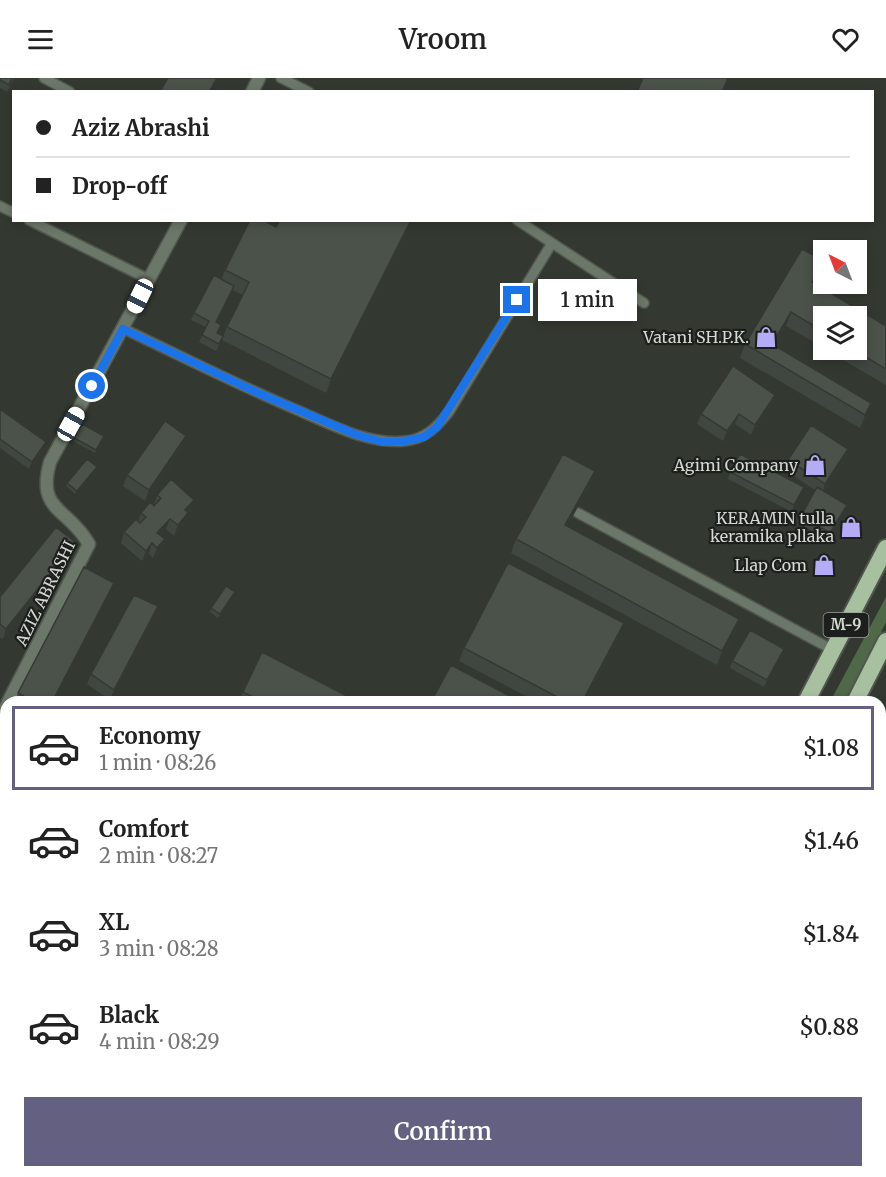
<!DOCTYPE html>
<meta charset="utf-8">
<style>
:root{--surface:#fff;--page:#f2f2f2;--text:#222;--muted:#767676;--line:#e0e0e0;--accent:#646082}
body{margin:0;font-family:Merriweather,serif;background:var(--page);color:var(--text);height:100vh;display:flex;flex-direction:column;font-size:22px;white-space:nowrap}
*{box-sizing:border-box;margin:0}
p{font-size:20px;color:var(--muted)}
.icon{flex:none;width:33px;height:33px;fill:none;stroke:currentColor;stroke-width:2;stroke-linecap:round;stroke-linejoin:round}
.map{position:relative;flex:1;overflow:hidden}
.sheet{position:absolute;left:0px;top:618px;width:886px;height:482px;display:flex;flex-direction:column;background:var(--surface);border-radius:18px 18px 0 0;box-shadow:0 3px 9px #0003}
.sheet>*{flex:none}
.guide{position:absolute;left:12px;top:12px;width:862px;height:132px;border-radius:0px;box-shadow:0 3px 9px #0003;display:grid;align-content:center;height:132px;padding:0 24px;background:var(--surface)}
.needle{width:39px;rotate:318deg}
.buttons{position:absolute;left:813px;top:162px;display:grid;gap:12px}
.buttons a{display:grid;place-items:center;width:54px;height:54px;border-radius:0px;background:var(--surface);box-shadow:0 3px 9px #0003;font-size:30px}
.end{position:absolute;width:27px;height:27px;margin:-14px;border:8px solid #1a73e8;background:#fff;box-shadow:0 0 0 3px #fff}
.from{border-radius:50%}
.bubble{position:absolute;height:42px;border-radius:0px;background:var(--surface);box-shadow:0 3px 9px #0003;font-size:20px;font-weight:600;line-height:42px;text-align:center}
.car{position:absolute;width:18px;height:36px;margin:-18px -9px;border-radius:8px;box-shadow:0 0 4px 2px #0007;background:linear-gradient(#fff 24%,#345 0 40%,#fff 0 76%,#345 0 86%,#fff 0)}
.guide b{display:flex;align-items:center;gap:21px;height:57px;font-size:22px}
.guide b+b{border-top:2px solid var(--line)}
.guide i{width:15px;height:15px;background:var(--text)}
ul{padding:10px 0 0;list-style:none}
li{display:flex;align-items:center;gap:18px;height:84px;margin:0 12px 9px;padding:0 12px;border:3px solid transparent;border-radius:0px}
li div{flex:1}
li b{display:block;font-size:22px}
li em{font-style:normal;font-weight:600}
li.on{border-color:var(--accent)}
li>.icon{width:54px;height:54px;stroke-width:1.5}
.cta{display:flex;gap:12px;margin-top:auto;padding:12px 24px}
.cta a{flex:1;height:69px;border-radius:0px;background:var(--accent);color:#fff;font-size:24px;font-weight:600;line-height:69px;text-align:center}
header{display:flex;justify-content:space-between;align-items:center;height:78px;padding:0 24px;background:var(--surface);font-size:27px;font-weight:600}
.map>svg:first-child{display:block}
.green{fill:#4f6848}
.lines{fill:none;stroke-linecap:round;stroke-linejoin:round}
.service-casing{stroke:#50564e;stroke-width:12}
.minor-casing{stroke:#50564e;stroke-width:15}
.trunk-casing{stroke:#50564e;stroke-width:20}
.service{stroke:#6b7768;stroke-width:9}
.minor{stroke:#6b7768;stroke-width:12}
.trunk{stroke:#a7c1a0;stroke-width:16}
.wall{fill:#404740}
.shaded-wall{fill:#343934}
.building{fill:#4b524a;stroke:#343934;stroke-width:1.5}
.route{stroke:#1a73e8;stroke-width:8}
.labels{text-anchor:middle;stroke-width:4.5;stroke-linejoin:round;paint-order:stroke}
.shield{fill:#1c1f1c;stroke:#9ca09b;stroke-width:1.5}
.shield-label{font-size:15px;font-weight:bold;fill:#d3d8d2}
.poi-label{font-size:16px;fill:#d3d8d2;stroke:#1c1f1c;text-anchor:end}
.street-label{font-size:16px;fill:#d3d8d2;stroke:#1c1f1c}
</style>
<header><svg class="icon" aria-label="menu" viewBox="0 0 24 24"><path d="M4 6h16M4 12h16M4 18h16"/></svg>Vroom<svg class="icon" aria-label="heart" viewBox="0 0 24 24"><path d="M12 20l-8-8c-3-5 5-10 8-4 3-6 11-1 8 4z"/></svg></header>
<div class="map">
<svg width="886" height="1099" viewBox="0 0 886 1099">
<rect width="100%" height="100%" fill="#333931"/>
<path class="green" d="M886,519V544L847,624H830Z
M681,1094H730L724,1099H677Z"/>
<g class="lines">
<defs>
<path id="service" d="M44,0L70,14
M281,0L309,14
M0,128L14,135
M29,142L148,201
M552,165L644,225
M124,251C181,278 238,307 297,332C330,346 368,367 405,363C425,361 436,350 449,334L552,165L517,142
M578,435L833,572
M0,851L6,855
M880,857L886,849
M880,1013L886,1010
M551,1094L553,1099
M832,1094L841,1099
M869,1094L874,1099
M90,1099L94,1094
M772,1099L778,1094"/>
<path id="minor" d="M252,14L259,0
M8,624L89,466C68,429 36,434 50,384L181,142
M0,639L6,628
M0,758L6,763
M453,1094L460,1099"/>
<path id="trunk" d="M806,624L886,470
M855,624L886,563
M566,1099L569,1094
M612,1099L615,1094"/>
</defs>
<use href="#service" class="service-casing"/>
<use href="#minor" class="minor-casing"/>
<use href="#trunk" class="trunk-casing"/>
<use href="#service" class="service"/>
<use href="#minor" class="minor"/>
<use href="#trunk" class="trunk"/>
</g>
<path class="wall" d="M0,0H14L7,14L0,10Z
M413,142L326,315L222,262L227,249L243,217L233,212L216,245L220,265L216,273L199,264L206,249L191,242L194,235L221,201L225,192L276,149Z
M824,185L819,197L814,206L886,248V307L826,272H856L824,238V270L786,248L774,267L871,325L866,338L860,350L740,280L745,266Z
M775,317L771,327L751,357L735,346L723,363L697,346L701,336Z
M0,331L43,371L29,391L0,370Z
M104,358L95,375L73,363L74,360Z
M183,369L145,423L123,408L127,397Z
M848,371L845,382L824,413L847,427L845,434L828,462L798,445L801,438L815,412L785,392L788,382Z
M97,389L96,392L75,416L66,408L67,405Z
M730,394L804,409L792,434L728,401Z
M590,407L567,448L739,541L735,555L717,587L511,475L516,461Z
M157,417L191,432L188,435L184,446L174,458L166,451L160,458L165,461L161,472L153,480L149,476L142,483L121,465L124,454L138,443L141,435L154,427Z
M71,474L3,561L0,559V519Z
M235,514L233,517L218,540L210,534L211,530Z
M110,515L53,624H15L18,615Z
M154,539L110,622L87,606L91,596Z
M619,559L584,624H537L459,583L464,570Z
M781,578L764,609L730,590L732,583Z
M243,614L350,624H239Z
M886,675V812L880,808V711L882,709L880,708V684Z
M0,770L6,774V839L0,835Z
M207,1094H388L397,1099H216Z
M474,1094H487L484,1099H481Z"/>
<path class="shaded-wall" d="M217,0H219L211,14H209Z
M728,0H730L723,14H722Z
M411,142H413L326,315L331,301Z
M824,185L819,197L807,218L812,204Z
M234,208L232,215L213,251L216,244Z
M791,234L786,248L767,280L772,266Z
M775,317L771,327L751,357L755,347Z
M871,325L866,338L860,350L865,337Z
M739,336L735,346L723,363L727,353Z
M186,358L183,369L145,423L149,412Z
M46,364L43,371L29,391L32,384Z
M848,371L845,382L822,416L825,406Z
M97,389L96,392L75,416L77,413Z
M595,393L590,407L561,460L565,447Z
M804,409L801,416L792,434L794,427Z
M194,422L191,432L181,443L185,432Z
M847,427L845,434L828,462L830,455Z
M188,435L184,446L174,458L178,447Z
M170,441L166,451L154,465L157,455Z
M165,461L161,472L153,480L157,470Z
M75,464L71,474L3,561L6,551Z
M152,465L149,476L142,483L146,473Z
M114,505L110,515L53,624H52Z
M158,528L154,539L110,622L114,612Z
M739,541L735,555L717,587L722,573Z
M624,545L619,559L584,624H582Z
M784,571L781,578L764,609L767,602Z"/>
<path class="building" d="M0,0H12L9,7L0,2Z
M168,0H217L209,14H160Z
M643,0H728L722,14H637Z
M250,142H263L276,149L280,142H411L331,301L227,249L249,204L225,192Z
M802,171L824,183L812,204L886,248V291L854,272H856V238H824V254L791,234L772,266L871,325L865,337L745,266Z
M214,197L234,208L216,244L221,247L217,255L223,258L219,266L202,257L209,243L194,235Z
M733,288L775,317L755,347L739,336L727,353L701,336Z
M0,331L46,364L32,384L0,361Z
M165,343L186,358L149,412L127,397Z
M82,346L104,358L96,372L74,360Z
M811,347L848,371L825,406L788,382Z
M563,376L595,393L565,447L739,541L722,573L516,461Z
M740,376L804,409L794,427L730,394Z
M87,381L97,389L77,413L67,405Z
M171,401L194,422L185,432L188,435L178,447L170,441L157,455L165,461L157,470L152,465L146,473L124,454L136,441L140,445L146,439L141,435L150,424L154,428L161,420L157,417Z
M817,409L847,427L830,455L801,438Z
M56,449L75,464L6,551L0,546V519Z
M508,485L624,545L582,624H567L464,570Z
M84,489L114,505L52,624H34L18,615Z
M226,508L235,514L220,536L211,530Z
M134,517L158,528L114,612L91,596Z
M750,552L784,571L767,602L732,583Z
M262,574L351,620L350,624H263L243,614Z
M451,587L521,624H431Z
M886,675V702L880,699V684Z
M885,705L886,706V795L882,792L880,794V711Z
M0,770L6,774V822L0,818Z
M233,1094H388L397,1099H242Z
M182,1095L190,1099H180Z"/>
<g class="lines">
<path class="route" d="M92,308L123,251L256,314L357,357L383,364L405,363L424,359L437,349L517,222"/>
</g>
<defs>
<symbol id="shop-bare" viewBox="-9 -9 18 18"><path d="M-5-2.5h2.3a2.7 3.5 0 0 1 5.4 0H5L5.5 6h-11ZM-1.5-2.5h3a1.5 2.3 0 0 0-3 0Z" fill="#b5acf8" stroke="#1c1f1c" stroke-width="2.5" paint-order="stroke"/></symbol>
</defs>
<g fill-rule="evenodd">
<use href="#shop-bare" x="751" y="244" width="30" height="30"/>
<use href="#shop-bare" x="800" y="372" width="30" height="30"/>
<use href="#shop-bare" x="836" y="434" width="30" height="30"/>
<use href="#shop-bare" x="809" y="472" width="30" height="30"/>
</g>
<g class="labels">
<rect class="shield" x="823.5" y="535" width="45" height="24" rx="4.5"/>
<g class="shield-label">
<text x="846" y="552">M-9</text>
</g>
<g class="poi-label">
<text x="749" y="265">Vatani SH.P.K.</text>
<text x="798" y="393">Agimi Company</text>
<text x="834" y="446">KERAMIN tulla<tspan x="834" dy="18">keramika pllaka</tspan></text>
<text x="807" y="493">Llap Com</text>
</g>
<g class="street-label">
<text transform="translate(45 515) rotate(-64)" y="6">AZIZ ABRASHI</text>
</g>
</g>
</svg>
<div class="buttons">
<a><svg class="needle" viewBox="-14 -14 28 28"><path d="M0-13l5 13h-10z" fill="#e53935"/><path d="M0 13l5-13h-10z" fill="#767676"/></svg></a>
<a><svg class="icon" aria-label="layers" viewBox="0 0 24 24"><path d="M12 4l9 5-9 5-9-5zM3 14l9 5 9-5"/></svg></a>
</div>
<i class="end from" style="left:92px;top:308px"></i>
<i class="end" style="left:517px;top:222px"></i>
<div class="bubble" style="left:538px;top:201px;width:99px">1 min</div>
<i class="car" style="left:140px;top:218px;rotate:206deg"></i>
<i class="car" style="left:71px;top:346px;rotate:29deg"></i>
<div class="guide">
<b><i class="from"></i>Aziz Abrashi</b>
<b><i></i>Drop-off</b>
</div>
<section class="sheet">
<ul>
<li class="on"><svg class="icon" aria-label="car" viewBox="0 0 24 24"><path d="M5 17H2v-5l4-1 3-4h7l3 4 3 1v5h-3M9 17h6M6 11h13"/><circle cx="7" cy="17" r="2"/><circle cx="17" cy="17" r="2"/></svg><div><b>Economy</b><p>1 min · 08:26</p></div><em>$1.08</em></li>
<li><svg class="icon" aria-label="car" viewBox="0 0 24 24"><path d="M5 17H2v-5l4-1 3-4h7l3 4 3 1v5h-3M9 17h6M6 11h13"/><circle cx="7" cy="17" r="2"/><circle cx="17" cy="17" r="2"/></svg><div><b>Comfort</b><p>2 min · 08:27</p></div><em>$1.46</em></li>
<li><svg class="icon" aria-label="car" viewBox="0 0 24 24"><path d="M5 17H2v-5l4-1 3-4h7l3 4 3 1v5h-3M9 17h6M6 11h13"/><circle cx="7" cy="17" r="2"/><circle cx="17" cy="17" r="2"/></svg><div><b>XL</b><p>3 min · 08:28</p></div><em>$1.84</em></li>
<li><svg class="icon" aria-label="car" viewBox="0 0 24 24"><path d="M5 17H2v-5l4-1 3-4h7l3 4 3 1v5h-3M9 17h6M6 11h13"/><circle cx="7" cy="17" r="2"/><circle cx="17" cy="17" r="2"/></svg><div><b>Black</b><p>4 min · 08:29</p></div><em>$0.88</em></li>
</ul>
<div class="cta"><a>Confirm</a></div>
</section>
</div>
